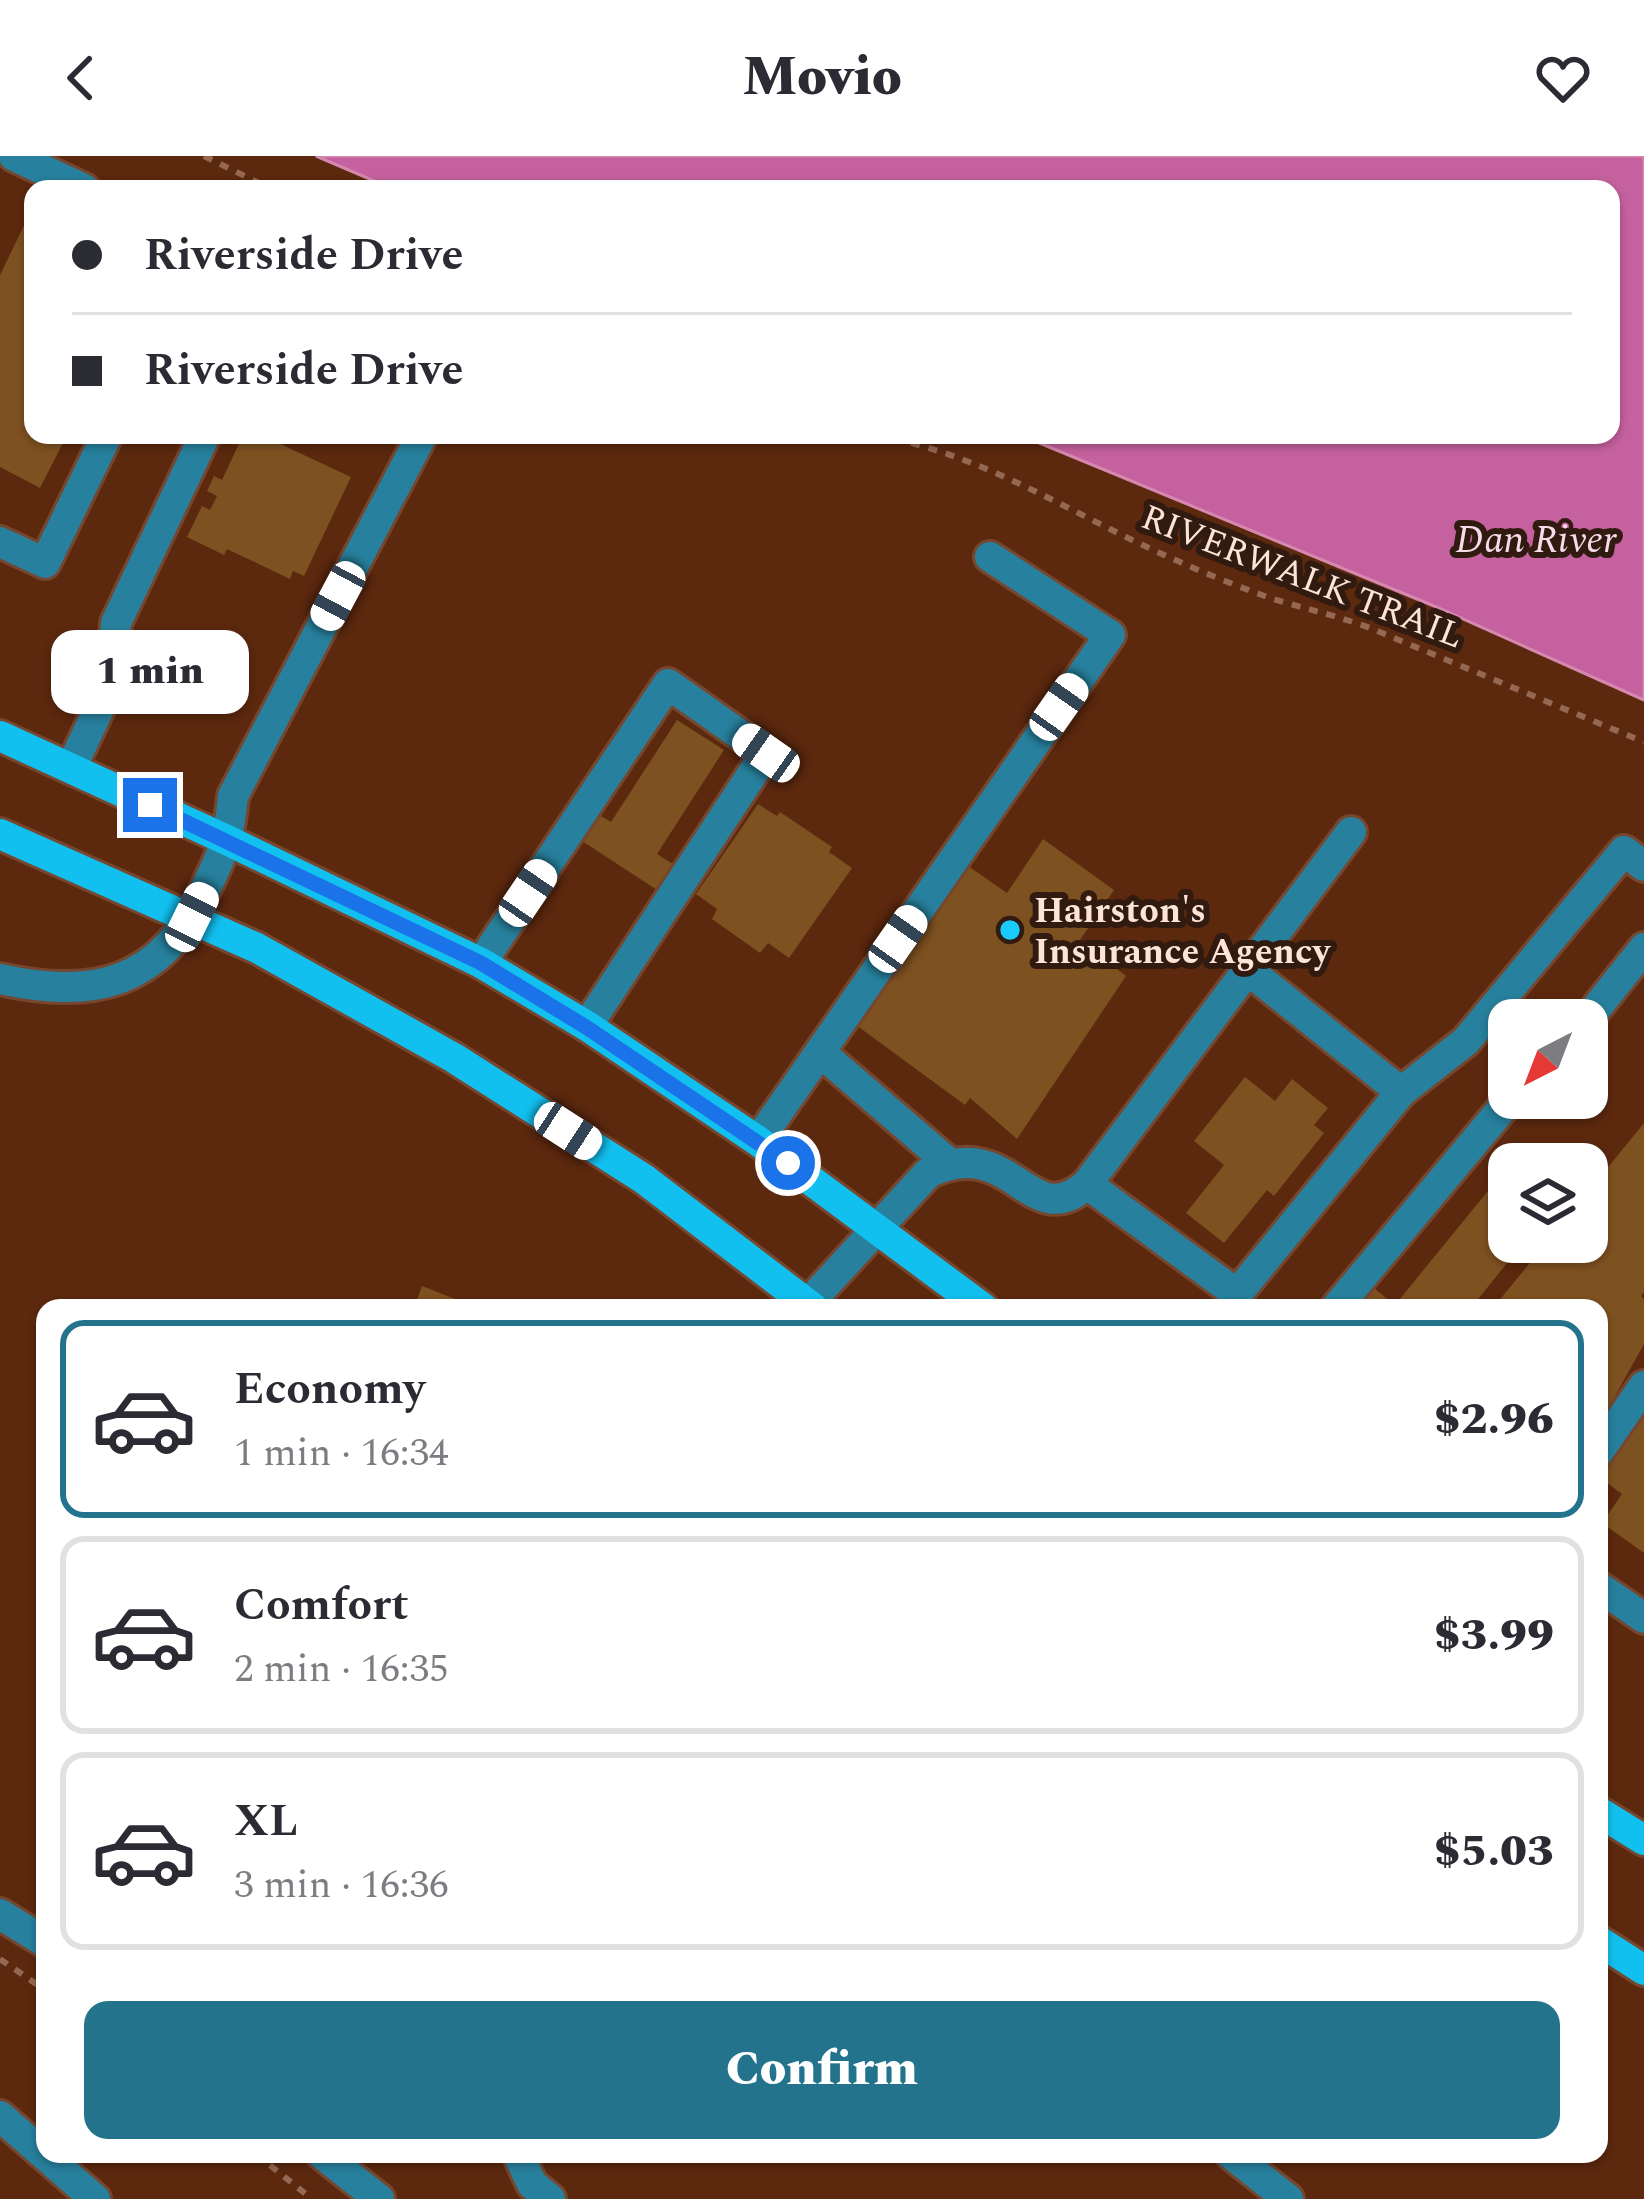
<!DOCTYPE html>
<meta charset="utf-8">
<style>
:root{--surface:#fff;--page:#f2f2f3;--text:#2b2b33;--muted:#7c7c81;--line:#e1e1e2;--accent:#23738d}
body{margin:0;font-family:Spectral,serif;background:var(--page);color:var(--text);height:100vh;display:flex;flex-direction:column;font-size:45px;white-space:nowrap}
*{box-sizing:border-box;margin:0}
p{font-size:39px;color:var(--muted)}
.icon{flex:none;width:66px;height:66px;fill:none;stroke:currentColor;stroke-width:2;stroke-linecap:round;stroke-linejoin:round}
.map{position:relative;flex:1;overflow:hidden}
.side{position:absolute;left:36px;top:1143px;width:1572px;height:864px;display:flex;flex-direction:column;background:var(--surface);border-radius:24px;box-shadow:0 3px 9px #0004}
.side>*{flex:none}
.guide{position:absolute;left:24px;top:24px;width:1596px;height:264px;border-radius:24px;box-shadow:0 3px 9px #0004;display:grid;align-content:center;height:264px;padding:0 48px;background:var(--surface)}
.needle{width:78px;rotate:222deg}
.fabs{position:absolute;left:1488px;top:843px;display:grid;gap:24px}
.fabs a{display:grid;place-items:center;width:120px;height:120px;border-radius:24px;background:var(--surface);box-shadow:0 3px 9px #0004;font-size:60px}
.end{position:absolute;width:54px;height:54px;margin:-27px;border:15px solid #1a73e8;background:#fff;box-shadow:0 0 0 6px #fff}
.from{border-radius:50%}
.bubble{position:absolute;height:84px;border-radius:24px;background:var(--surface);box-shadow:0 3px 9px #0004;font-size:39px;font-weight:800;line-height:84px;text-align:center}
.car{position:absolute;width:36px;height:72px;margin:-36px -18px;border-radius:15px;box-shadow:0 0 9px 3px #0007;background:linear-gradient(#fff 24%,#345 0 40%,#fff 0 76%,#345 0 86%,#fff 0)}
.guide b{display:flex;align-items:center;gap:42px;height:114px;font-size:45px}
.guide b+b{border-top:3px solid var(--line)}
.guide i{width:30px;height:30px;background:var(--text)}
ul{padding:21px 0 0;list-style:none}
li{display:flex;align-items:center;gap:36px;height:198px;margin:0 24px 18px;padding:0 24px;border:6px solid var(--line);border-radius:24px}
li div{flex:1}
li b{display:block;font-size:45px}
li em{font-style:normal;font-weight:800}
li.current{border-color:var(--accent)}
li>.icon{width:108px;height:108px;stroke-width:1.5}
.action{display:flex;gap:24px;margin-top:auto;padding:24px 48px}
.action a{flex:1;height:138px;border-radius:24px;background:var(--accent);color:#fff;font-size:48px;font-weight:800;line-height:138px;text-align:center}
header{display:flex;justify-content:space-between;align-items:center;height:156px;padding:0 48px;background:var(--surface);font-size:54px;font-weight:800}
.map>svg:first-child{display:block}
.water{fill:#c5619e;stroke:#d688af;stroke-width:3}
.building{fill:#7e5120}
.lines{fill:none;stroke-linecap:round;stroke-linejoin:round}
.minor-casing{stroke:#76462e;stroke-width:36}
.major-casing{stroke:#76462e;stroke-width:36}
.path{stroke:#946853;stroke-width:6;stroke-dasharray:9 9;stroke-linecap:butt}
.minor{stroke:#27809d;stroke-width:30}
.major{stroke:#12c0f0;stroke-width:30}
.route{stroke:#1a73e8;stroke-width:15}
.poi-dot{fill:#19cafc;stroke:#311a0f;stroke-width:4.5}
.labels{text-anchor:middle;stroke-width:12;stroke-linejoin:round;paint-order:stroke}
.street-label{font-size:36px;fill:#fee3d7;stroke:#311a0f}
.poi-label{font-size:36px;font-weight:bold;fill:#fee3d7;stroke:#311a0f;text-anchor:start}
.water-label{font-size:39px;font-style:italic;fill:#f6dbe9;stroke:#311a0f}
</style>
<header><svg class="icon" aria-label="back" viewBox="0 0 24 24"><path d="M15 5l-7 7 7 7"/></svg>Movio<svg class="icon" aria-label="heart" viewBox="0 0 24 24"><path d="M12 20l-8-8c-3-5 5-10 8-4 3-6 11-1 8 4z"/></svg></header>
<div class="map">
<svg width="1644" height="2043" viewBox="0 0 1644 2043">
<rect width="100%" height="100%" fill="#5c280e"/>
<path class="water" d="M316,0H1644V544L1434,450L1020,279H1611V33H393Z"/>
<path class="building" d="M33,51V279H67L40,332L0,311V119Z
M243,279H261L351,321L304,420L293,415L290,423L227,393L224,399L187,381L202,350L210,354L217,340L207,335L214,320L222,324Z
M677,564L724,594L657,698L673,708L657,734L579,683L596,657L611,666Z
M758,648L777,660L780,656L832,691L829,696L852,712L789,802L768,787L760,797L712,763L717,753L696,738Z
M1043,683L1114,734L1080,784L1126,820L1017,983L970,942L965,949L856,869L961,705L1007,737Z
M1245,921L1275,945L1292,923L1328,952L1314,969L1324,977L1274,1040L1267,1034L1224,1087L1186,1057L1224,1009L1194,985Z
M1644,967V1136L1641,1140L1644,1143V1188L1599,1269V1152H1493L1547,1086H1587V1037Z
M1509,1009V1086H1524L1471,1152H1351L1370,1129L1395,1149Z
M422,1130L478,1152H414Z
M1644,1252V1397L1602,1367L1622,1338L1599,1321V1316Z"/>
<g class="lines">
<defs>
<path id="minor" d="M14,0L84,33
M0,386L45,407L107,279
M71,612L112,525L116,467L205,279
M481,807L668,528L766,597L587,870
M1248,814L1401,936
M0,823C93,844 160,828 203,738C223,697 229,685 233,640L422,279
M1587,864L1644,792
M820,896L949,1007
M758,985L1110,479L990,401
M1087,1028L1237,1138
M804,1152L928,1017C1013,975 1029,1080 1087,1028L1351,676
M1232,1152L1237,1138L1401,936L1466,885L1624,695L1644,710
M1336,1152L1511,942
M1599,1295L1644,1230
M1599,1431L1644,1462
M0,1758L45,1786
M0,1960L95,2043
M322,1998L379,2043
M518,1998L532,2028L550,2043
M1231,1998L1288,2043"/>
<path id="major" d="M0,580L229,685L481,807L587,870L758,985L983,1152
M0,678L257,792L454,902L644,1023L813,1152
M1599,1656L1644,1684
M1599,1785L1644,1814"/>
</defs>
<use href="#minor" class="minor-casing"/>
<use href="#major" class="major-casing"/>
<path class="path" d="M204,0L271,33
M876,279C986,299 1071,358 1171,402C1204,417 1239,431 1273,443C1306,453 1338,460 1370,472L1644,586
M0,1803L45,1834
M256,1998L312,2043"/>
<use href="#minor" class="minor"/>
<use href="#major" class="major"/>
</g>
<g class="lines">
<path class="route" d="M150,649L481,807L586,871L788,1007"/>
</g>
<circle class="poi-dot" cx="1010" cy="774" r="12"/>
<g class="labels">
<g class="street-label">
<text transform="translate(1303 419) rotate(21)" y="13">RIVERWALK TRAIL</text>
</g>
<g class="poi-label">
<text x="1034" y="766">Hairston's<tspan x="1034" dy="41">Insurance Agency</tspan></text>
</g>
<g class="water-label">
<text x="1536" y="396">Dan River</text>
</g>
</g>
</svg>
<div class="fabs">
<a><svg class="needle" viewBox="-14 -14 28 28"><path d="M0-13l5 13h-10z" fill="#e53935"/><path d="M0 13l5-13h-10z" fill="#7c7c81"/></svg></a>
<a><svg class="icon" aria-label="layers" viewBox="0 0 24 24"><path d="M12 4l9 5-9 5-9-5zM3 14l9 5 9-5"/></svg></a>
</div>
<i class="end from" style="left:788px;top:1007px"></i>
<i class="end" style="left:150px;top:649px"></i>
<div class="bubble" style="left:51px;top:474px;width:198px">1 min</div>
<i class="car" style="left:338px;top:440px;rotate:208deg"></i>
<i class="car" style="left:1059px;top:551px;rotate:35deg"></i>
<i class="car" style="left:766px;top:597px;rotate:305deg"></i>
<i class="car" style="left:528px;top:737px;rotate:34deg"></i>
<i class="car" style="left:192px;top:761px;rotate:26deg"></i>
<i class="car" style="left:898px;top:783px;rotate:35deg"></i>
<i class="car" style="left:568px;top:975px;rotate:123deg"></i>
<div class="guide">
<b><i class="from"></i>Riverside Drive</b>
<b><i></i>Riverside Drive</b>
</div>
<section class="side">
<ul>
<li class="current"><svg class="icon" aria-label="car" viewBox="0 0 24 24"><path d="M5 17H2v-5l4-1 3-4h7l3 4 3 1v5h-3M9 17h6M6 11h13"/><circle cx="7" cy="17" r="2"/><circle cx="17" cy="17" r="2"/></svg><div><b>Economy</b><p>1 min · 16:34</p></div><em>$2.96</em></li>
<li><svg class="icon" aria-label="car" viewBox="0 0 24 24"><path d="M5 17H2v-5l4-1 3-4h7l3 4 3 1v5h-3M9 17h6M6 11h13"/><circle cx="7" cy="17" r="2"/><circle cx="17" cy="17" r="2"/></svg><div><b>Comfort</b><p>2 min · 16:35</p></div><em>$3.99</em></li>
<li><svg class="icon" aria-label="car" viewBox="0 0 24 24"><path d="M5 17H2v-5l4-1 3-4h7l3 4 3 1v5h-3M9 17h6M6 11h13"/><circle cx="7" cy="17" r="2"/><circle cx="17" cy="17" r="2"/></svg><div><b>XL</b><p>3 min · 16:36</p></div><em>$5.03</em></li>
</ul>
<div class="action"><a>Confirm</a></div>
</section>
</div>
